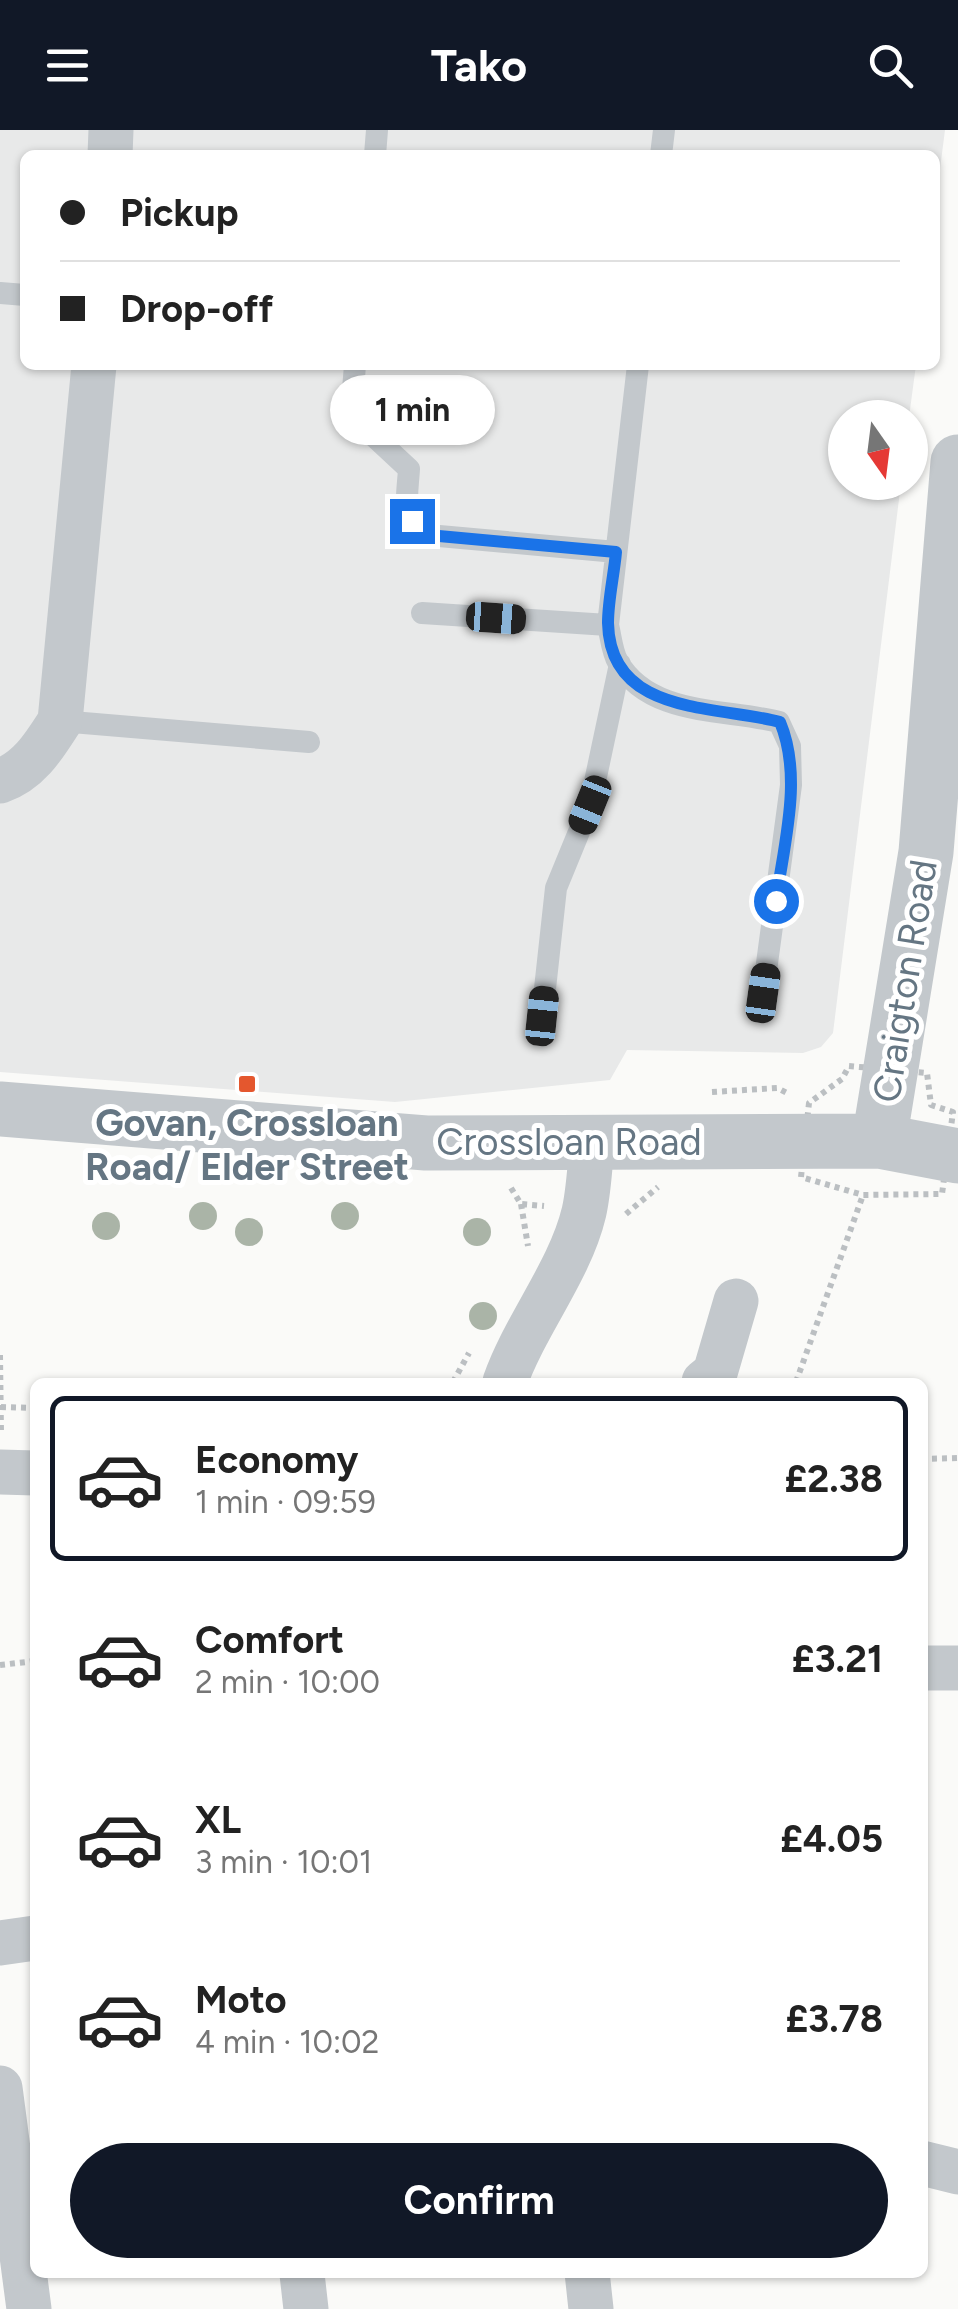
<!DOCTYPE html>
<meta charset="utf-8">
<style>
:root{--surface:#fff;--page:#f2f2f2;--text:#222;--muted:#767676;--line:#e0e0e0;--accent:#111827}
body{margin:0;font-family:Figtree,sans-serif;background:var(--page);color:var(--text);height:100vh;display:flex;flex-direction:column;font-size:38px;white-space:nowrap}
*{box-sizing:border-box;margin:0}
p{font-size:32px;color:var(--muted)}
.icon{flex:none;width:55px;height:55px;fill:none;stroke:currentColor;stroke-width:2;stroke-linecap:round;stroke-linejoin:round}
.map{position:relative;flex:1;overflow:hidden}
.details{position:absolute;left:30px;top:1248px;width:898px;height:900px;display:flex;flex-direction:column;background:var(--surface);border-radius:15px;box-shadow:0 2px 8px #0004}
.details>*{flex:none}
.banner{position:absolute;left:20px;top:20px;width:920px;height:220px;border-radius:15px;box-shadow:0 2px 8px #0004;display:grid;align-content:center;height:220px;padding:0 40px;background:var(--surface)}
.needle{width:65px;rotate:166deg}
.buttons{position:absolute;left:828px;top:270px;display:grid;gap:20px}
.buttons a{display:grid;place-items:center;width:100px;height:100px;border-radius:50%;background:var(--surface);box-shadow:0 2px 8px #0004;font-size:50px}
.end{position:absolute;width:45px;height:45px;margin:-22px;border:12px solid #1a73e8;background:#fff;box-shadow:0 0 0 5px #fff}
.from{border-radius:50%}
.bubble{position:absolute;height:70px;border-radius:35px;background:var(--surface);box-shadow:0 2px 8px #0004;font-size:32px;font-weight:700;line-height:70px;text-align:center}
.car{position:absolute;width:30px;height:60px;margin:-30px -15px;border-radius:12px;box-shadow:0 0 8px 2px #0007;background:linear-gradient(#222 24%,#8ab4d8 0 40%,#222 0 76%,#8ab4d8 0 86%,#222 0)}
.banner b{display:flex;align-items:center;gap:35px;height:95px;font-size:38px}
.banner b+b{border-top:2px solid var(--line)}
.banner i{width:25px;height:25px;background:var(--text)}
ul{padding:18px 0 0;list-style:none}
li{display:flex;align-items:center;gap:30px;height:165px;margin:0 20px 15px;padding:0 20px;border:5px solid transparent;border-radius:15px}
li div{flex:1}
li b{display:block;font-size:38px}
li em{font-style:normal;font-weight:700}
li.current{border-color:var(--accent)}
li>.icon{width:90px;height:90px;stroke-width:1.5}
.cta{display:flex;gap:20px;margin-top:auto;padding:20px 40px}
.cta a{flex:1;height:115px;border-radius:60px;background:var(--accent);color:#fff;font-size:40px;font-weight:700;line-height:115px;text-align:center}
header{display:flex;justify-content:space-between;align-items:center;height:130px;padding:0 40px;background:var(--accent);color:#fff;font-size:45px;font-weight:700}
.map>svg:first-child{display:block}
.built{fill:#e8e9e9}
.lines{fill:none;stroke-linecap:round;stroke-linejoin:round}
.path{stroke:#bbbfc2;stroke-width:6;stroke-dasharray:5 5;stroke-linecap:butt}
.service{stroke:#c3c8cc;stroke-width:22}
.minor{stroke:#c3c8cc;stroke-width:45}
.tertiary{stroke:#c3c8cc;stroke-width:55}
.tree{fill:#aab4a7}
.route{stroke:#1a73e8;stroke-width:12}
.poi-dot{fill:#e4572e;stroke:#fff;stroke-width:4}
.labels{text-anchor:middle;stroke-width:10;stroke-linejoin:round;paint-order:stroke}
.street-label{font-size:38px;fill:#657683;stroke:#fff}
.poi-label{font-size:38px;font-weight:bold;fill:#657683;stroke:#fff}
</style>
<header><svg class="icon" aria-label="menu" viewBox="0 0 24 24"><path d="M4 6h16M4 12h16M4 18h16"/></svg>Tako<svg class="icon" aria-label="search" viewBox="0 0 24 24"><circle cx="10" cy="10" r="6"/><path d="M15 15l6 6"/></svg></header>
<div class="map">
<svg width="958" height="2179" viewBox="0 0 958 2179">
<rect width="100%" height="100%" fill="#fafaf8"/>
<path class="built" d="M0,0H945L935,78V25H25V235H916L909,287L845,288V352L901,353L833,903L821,917L803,923L627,920L610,950L395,972L0,942Z"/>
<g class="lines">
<path class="path" d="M849,936L927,943L931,975L953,982L942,1064L863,1065L801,1047L809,973L842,949Z
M712,962L777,958L789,964
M511,1058L521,1074L544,1076
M521,1074L528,1116
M626,1084L658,1057
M0,1225L1,1303
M453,1252L469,1223
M796,1252L863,1065
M1,1277L35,1278
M922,1329L958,1328
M0,1535L35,1531"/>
<path class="service" d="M375,25L377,0
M661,25L664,0
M0,163L25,165
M355,235L351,285L409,339C407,371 401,383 428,405L616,422
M638,235L608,495C611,507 612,522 618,532C650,587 725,578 779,592L790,616L791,655L763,863
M422,483L608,495
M60,591L309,612
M542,886L556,758L590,675L620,534"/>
<path class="minor" d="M110,25L111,0
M0,651C29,641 44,616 60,591L94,235
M505,1252C525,1195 570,1141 584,1082C589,1060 590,1035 592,1012
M704,1252L715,1243L736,1171
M0,1342L35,1343
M922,1538H958
M0,1813L35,1808
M0,1958L29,2179
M922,2033L958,2042
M587,2142L591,2179
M302,2144L306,2179"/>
<path class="tertiary" d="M0,979L426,1013L879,1011L958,1026
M879,1011L926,722L958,332"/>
</g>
<g class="tree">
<circle cx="203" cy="1086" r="14"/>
<circle cx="345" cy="1086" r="14"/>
<circle cx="106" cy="1096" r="14"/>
<circle cx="249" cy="1102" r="14"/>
<circle cx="477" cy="1102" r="14"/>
<circle cx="483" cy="1186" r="14"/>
</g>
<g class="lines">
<path class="route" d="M412,391L428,405L616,422C614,445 608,470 608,493C610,586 716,575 780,592C803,647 784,713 776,771"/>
</g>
<rect class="poi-dot" x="237" y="944" width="20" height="20" rx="5"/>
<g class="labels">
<g class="street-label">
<text transform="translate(905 851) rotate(-81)" y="13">Craigton Road</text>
<text x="569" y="1025">Crossloan Road</text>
</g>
<g class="poi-label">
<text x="247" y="1006">Govan, Crossloan<tspan x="247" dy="44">Road/ Elder Street</tspan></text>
</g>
</g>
</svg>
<div class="buttons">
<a><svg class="needle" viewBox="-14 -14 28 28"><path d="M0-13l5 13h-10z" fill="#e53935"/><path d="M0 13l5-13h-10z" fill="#767676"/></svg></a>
</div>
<i class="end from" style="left:776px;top:771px"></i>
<i class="end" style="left:412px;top:391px"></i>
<div class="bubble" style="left:330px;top:245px;width:165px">1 min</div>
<i class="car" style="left:496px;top:488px;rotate:94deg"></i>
<i class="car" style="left:590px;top:675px;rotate:202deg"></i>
<i class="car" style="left:763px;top:863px;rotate:8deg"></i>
<i class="car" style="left:542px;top:886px;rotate:6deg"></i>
<div class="banner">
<b><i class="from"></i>Pickup</b>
<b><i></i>Drop-off</b>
</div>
<section class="details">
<ul>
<li class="current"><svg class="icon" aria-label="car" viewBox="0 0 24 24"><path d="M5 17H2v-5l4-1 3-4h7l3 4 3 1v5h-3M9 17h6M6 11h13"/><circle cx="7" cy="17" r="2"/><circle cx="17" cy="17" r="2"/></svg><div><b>Economy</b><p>1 min · 09:59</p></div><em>£2.38</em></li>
<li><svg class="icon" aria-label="car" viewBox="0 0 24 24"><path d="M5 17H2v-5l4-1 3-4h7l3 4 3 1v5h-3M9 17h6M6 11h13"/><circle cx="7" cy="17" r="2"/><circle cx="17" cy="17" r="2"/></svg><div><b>Comfort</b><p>2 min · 10:00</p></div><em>£3.21</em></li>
<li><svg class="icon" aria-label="car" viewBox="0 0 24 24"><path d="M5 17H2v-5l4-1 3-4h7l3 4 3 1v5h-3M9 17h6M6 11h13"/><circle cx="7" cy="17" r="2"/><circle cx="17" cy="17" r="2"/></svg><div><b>XL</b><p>3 min · 10:01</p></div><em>£4.05</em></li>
<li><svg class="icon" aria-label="car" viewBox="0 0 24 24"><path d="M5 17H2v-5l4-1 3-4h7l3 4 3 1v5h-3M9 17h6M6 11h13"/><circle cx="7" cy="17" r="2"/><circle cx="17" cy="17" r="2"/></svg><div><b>Moto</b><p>4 min · 10:02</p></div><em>£3.78</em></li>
</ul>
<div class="cta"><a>Confirm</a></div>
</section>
</div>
